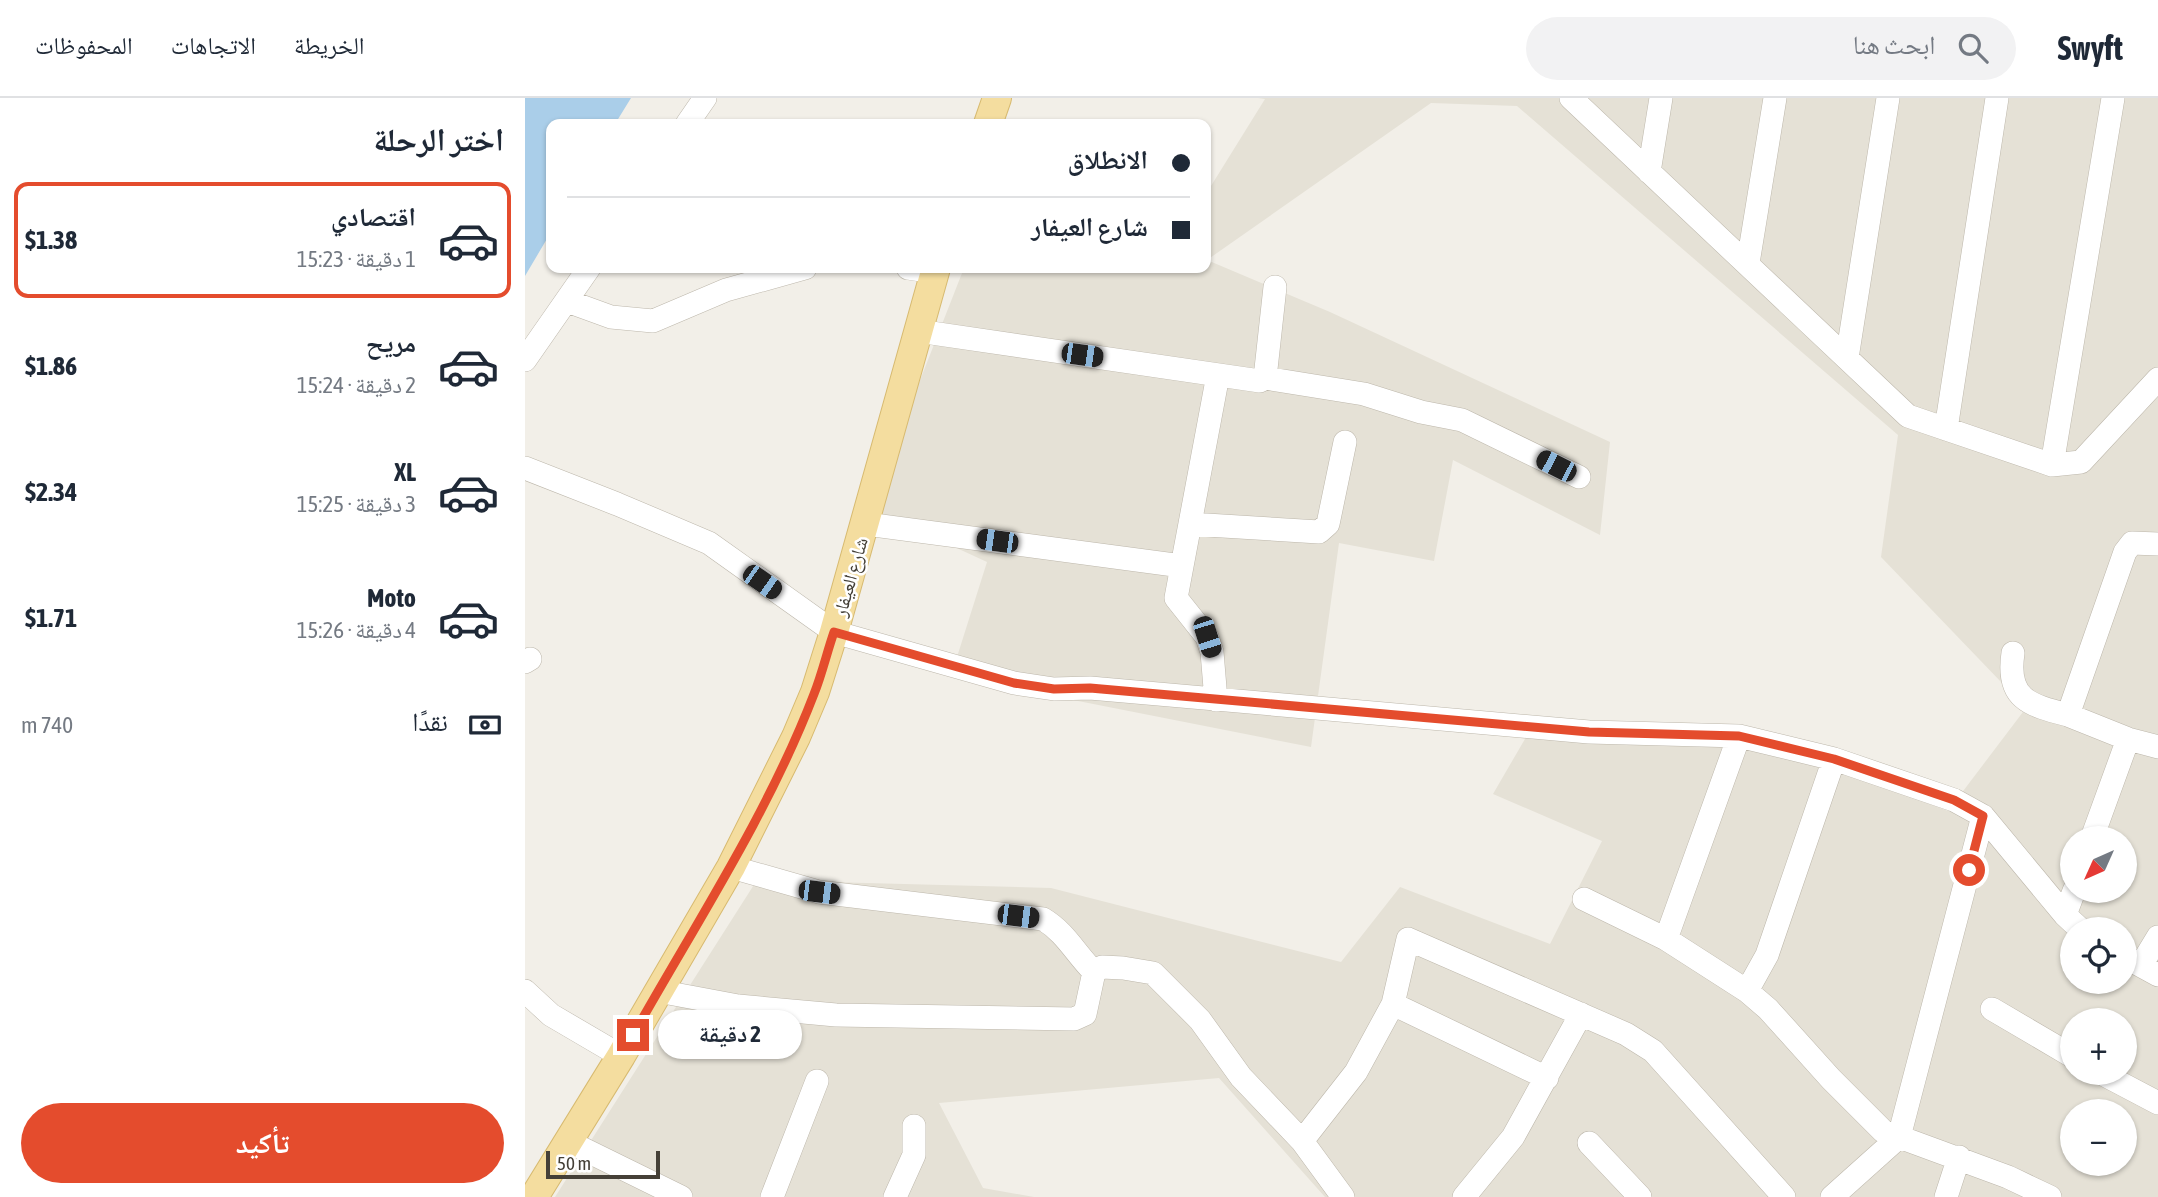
<!DOCTYPE html>
<html lang="ar">
<meta charset="utf-8">
<style>
:root{--surface:#fff;--page:#f2f2f3;--text:#1f2937;--muted:#747a83;--line:#e0e1e3;--accent:#e44c2d}
body{margin:0;font-family:"Asap Condensed","Noto Naskh Arabic",sans-serif;background:var(--page);color:var(--text);direction:rtl;height:100vh;display:flex;flex-direction:column;font-size:26px;white-space:nowrap}
*{box-sizing:border-box;margin:0}
p{font-size:23px;color:var(--muted)}
.icon{flex:none;width:38px;height:38px;fill:none;stroke:currentColor;stroke-width:2;stroke-linecap:round;stroke-linejoin:round}
.map{position:relative;flex:1;overflow:hidden;direction:ltr}
.drawer{display:flex;flex-direction:column;background:var(--surface);width:525px}
.drawer>*{flex:none}
.guide{position:absolute;left:21px;top:21px;width:665px;height:154px;border-radius:14px;box-shadow:0 2px 5px #0004;direction:rtl;display:grid;align-content:center;height:154px;padding:0 21px;background:var(--surface)}
.needle{width:46px;rotate:225deg}
.buttons{position:absolute;left:1535px;top:728px;display:grid;gap:14px}
.buttons a{display:grid;place-items:center;width:77px;height:77px;border-radius:50%;background:var(--surface);box-shadow:0 2px 5px #0004;font-size:35px}
.scale{position:absolute;left:21px;bottom:18px;width:114px;box-sizing:border-box;padding-left:7px;border:4px solid #454037;border-top:0;font-size:19px;line-height:24px;white-space:nowrap;color:#454037;-webkit-text-stroke:5px #fff;paint-order:stroke}
.end{position:absolute;width:32px;height:32px;margin:-16px;border:9px solid #e44c2d;background:#fff;box-shadow:0 0 0 4px #fff}
.from{border-radius:50%}
.bubble{position:absolute;height:49px;border-radius:24px;background:var(--surface);box-shadow:0 2px 5px #0004;font-size:23px;font-weight:700;line-height:49px;text-align:center;direction:rtl}
.car{position:absolute;width:21px;height:42px;margin:-21px -10px;border-radius:9px;box-shadow:0 0 5px 2px #0007;background:linear-gradient(#222 24%,#8ab4d8 0 40%,#222 0 76%,#8ab4d8 0 86%,#222 0)}
.guide b{display:flex;align-items:center;gap:24px;height:66px;font-size:26px}
.guide b+b{border-top:2px solid var(--line)}
.guide i{width:18px;height:18px;background:var(--text)}
ul{padding:0;list-style:none}
li{display:flex;align-items:center;gap:21px;height:116px;margin:0 14px 10px;padding:0 7px;border:4px solid transparent;border-radius:14px}
li div{flex:1}
li b{display:block;font-size:26px}
li em{font-style:normal;font-weight:700}
li.active{border-color:var(--accent)}
li>.icon{width:63px;height:63px;stroke-width:1.5}
h2{padding:0 21px;font-size:32px;line-height:84px}
.pay{display:flex;align-items:center;gap:18px;height:77px;padding:0 21px;font-size:26px}
.pay p{margin-inline-start:auto}
.button{display:flex;gap:14px;margin-top:auto;padding:14px 21px}
.button a{flex:1;height:80px;border-radius:42px;background:var(--accent);color:#fff;font-size:28px;font-weight:700;line-height:80px;text-align:center}
header{display:flex;align-items:center;gap:42px;box-sizing:border-box;height:98px;padding:0 35px;background:var(--surface);border-bottom:2px solid var(--line)}
header strong{font-size:33px}
nav{display:flex;gap:38px;margin-inline-start:auto;font-size:24px}
.search{width:490px;height:63px;background:var(--page);display:flex;align-items:center;gap:18px;box-sizing:border-box;padding:0 24px;border-radius:38px;color:var(--muted);font-size:26px}
main{display:flex;flex:1;min-height:0}
.map>svg:first-child{display:block}
.residential{fill:#e5e1d6;fill-rule:evenodd}
.water{fill:#aacee9}
.lines{fill:none;stroke-linecap:round;stroke-linejoin:round}
.minor-casing{stroke:#bdb7ab;stroke-width:24}
.major-casing{stroke:#d7ba70;stroke-width:30}
.minor{stroke:#fff;stroke-width:23}
.major{stroke:#f4dd9f;stroke-width:28}
.route{stroke:#e44c2d;stroke-width:9}
.labels{text-anchor:middle;stroke-width:5;stroke-linejoin:round;paint-order:stroke}
.street-label{font-size:19px;fill:#454037;stroke:#fff}
</style>
<header>
<strong>Swyft</strong>
<div class="search"><svg class="icon" aria-label="search" viewBox="0 0 24 24"><circle cx="10" cy="10" r="6"/><path d="M15 15l6 6"/></svg>ابحث هنا</div>
<nav><a>الخريطة</a><a>الاتجاهات</a><a>المحفوظات</a></nav>
</header>
<main>
<div class="map">
<svg width="1633" height="1099" viewBox="0 0 1633 1099">
<rect width="100%" height="100%" fill="#f2efe8"/>
<path class="residential" d="M733,0H1633V1099H800L694,980L414,1005L458,1090L509,1099H30L232,782L526,790L816,864L875,789L1025,846L1077,743L968,696L1004,634L1193,627L1423,713L1501,610L1356,459L1373,337L992,8L906,5L682,162L805,214L1085,344L1075,437L928,362L909,463L814,445L786,649L426,578L462,464L345,410L439,170H681V96L740,1ZM1547,740H1600V793H1547ZM1547,831H1600V884H1547ZM1547,922H1600V975H1547ZM1547,1013H1600V1066H1547Z"/>
<path class="water" d="M0,0H106L90,26H26V134L0,178Z"/>
<g class="lines">
<defs>
<path id="minor" d="M1046,0L1383,318L1527,367L1556,364L1633,281
M162,26L180,0
M1124,74L1136,0
M1223,165L1250,0
M383,170L410,174
M42,203L86,219L128,223L201,192L280,170
M393,233L735,283L740,280L750,189
M1322,260L1363,0
M0,262L64,170
M740,280L839,296L896,314L937,322L1054,379
M1421,331L1472,0
M1527,367L1588,0
M0,370L92,406L184,445L309,534L489,585L529,591L565,590L1064,634L1214,638L1309,661L1429,702L1458,718L1540,817L1555,831
M341,426L657,468
M665,426L794,434L803,426L820,344
M1633,446L1607,445L1600,454L1543,617L1603,641L1633,649
M1488,555C1481,601 1504,607 1543,617
M0,564L5,561
M691,602L687,554L682,539L651,500L693,277
M1567,740L1603,641
M206,769L294,794L518,821C540,834 551,856 569,874
M1059,801L1141,841L1222,893L1243,911L1306,981L1358,1033L1483,1079L1525,1099
M1540,817L1549,793
M1141,841L1214,638
M1600,859L1633,877
M1616,867L1633,839
M0,893L26,917L96,958
M133,893L213,908L311,917L549,921L560,916L569,874L577,869L598,870L628,875L675,922L716,979L777,1043L818,1099
M1222,893L1242,857L1309,661
M868,906L1022,980
M1467,911L1547,958
M1576,975L1633,1005
M42,1043L156,1099
M777,1043L831,974L868,906L883,841L1101,936L1128,953L1259,1099
M1064,1045L1115,1099
M247,1099L292,983
M370,1099L389,1057V1028
M939,1099L988,1039L1056,916
M1307,1099L1374,1039L1458,718
M1421,1099L1434,1059"/>
<path id="major" d="M463,26L472,0
M9,1099L96,958L206,769L271,639L290,594L309,534L411,170"/>
</defs>
<use href="#minor" class="minor-casing"/>
<use href="#major" class="major-casing"/>
<use href="#minor" class="minor"/>
<use href="#major" class="major"/>
</g>
<g class="lines">
<path class="route" d="M108,937C171,825 243,716 289,596C297,576 302,554 309,534L489,585L529,591L565,590L1064,634L1214,638L1309,661L1429,702L1458,718L1444,772"/>
</g>
<g class="labels">
<g class="street-label">
<text transform="translate(325 479) rotate(-74)" y="7">شارع العيفار</text>
</g>
</g>
</svg>
<div class="buttons">
<a><svg class="needle" viewBox="-14 -14 28 28"><path d="M0-13l5 13h-10z" fill="#e53935"/><path d="M0 13l5-13h-10z" fill="#747a83"/></svg></a>
<a><svg class="icon" aria-label="locate" viewBox="0 0 24 24"><circle cx="12" cy="12" r="6"/><path d="M12 2v4M12 18v4M2 12h4M18 12h4"/></svg></a>
<a>+</a>
<a>−</a>
</div>
<div class="scale">50 m</div>
<i class="end from" style="left:1444px;top:772px"></i>
<i class="end" style="left:108px;top:937px"></i>
<div class="bubble" style="left:133px;top:912px;width:144px">2 دقيقة</div>
<i class="car" style="left:557px;top:257px;rotate:98deg"></i>
<i class="car" style="left:1031px;top:368px;rotate:297deg"></i>
<i class="car" style="left:472px;top:443px;rotate:278deg"></i>
<i class="car" style="left:237px;top:484px;rotate:125deg"></i>
<i class="car" style="left:682px;top:539px;rotate:162deg"></i>
<i class="car" style="left:294px;top:794px;rotate:97deg"></i>
<i class="car" style="left:493px;top:818px;rotate:97deg"></i>
<div class="guide">
<b><i class="from"></i>الانطلاق</b>
<b><i></i>شارع العيفار</b>
</div>
</div>
<section class="drawer">
<h2>اختر الرحلة</h2>
<ul>
<li class="active"><svg class="icon" aria-label="car" viewBox="0 0 24 24"><path d="M5 17H2v-5l4-1 3-4h7l3 4 3 1v5h-3M9 17h6M6 11h13"/><circle cx="7" cy="17" r="2"/><circle cx="17" cy="17" r="2"/></svg><div><b>اقتصادي</b><p>1 دقيقة · 15:23</p></div><em>$1.38</em></li>
<li><svg class="icon" aria-label="car" viewBox="0 0 24 24"><path d="M5 17H2v-5l4-1 3-4h7l3 4 3 1v5h-3M9 17h6M6 11h13"/><circle cx="7" cy="17" r="2"/><circle cx="17" cy="17" r="2"/></svg><div><b>مريح</b><p>2 دقيقة · 15:24</p></div><em>$1.86</em></li>
<li><svg class="icon" aria-label="car" viewBox="0 0 24 24"><path d="M5 17H2v-5l4-1 3-4h7l3 4 3 1v5h-3M9 17h6M6 11h13"/><circle cx="7" cy="17" r="2"/><circle cx="17" cy="17" r="2"/></svg><div><b>XL</b><p>3 دقيقة · 15:25</p></div><em>$2.34</em></li>
<li><svg class="icon" aria-label="car" viewBox="0 0 24 24"><path d="M5 17H2v-5l4-1 3-4h7l3 4 3 1v5h-3M9 17h6M6 11h13"/><circle cx="7" cy="17" r="2"/><circle cx="17" cy="17" r="2"/></svg><div><b>Moto</b><p>4 دقيقة · 15:26</p></div><em>$1.71</em></li>
</ul>
<div class="pay"><svg class="icon" aria-label="cash" viewBox="0 0 24 24"><path d="M3 7h18v10H3z"/><circle cx="12" cy="12" r="2"/></svg>نقدًا<p>740 m</p></div>
<div class="button"><a>تأكيد</a></div>
</section>
</main>
